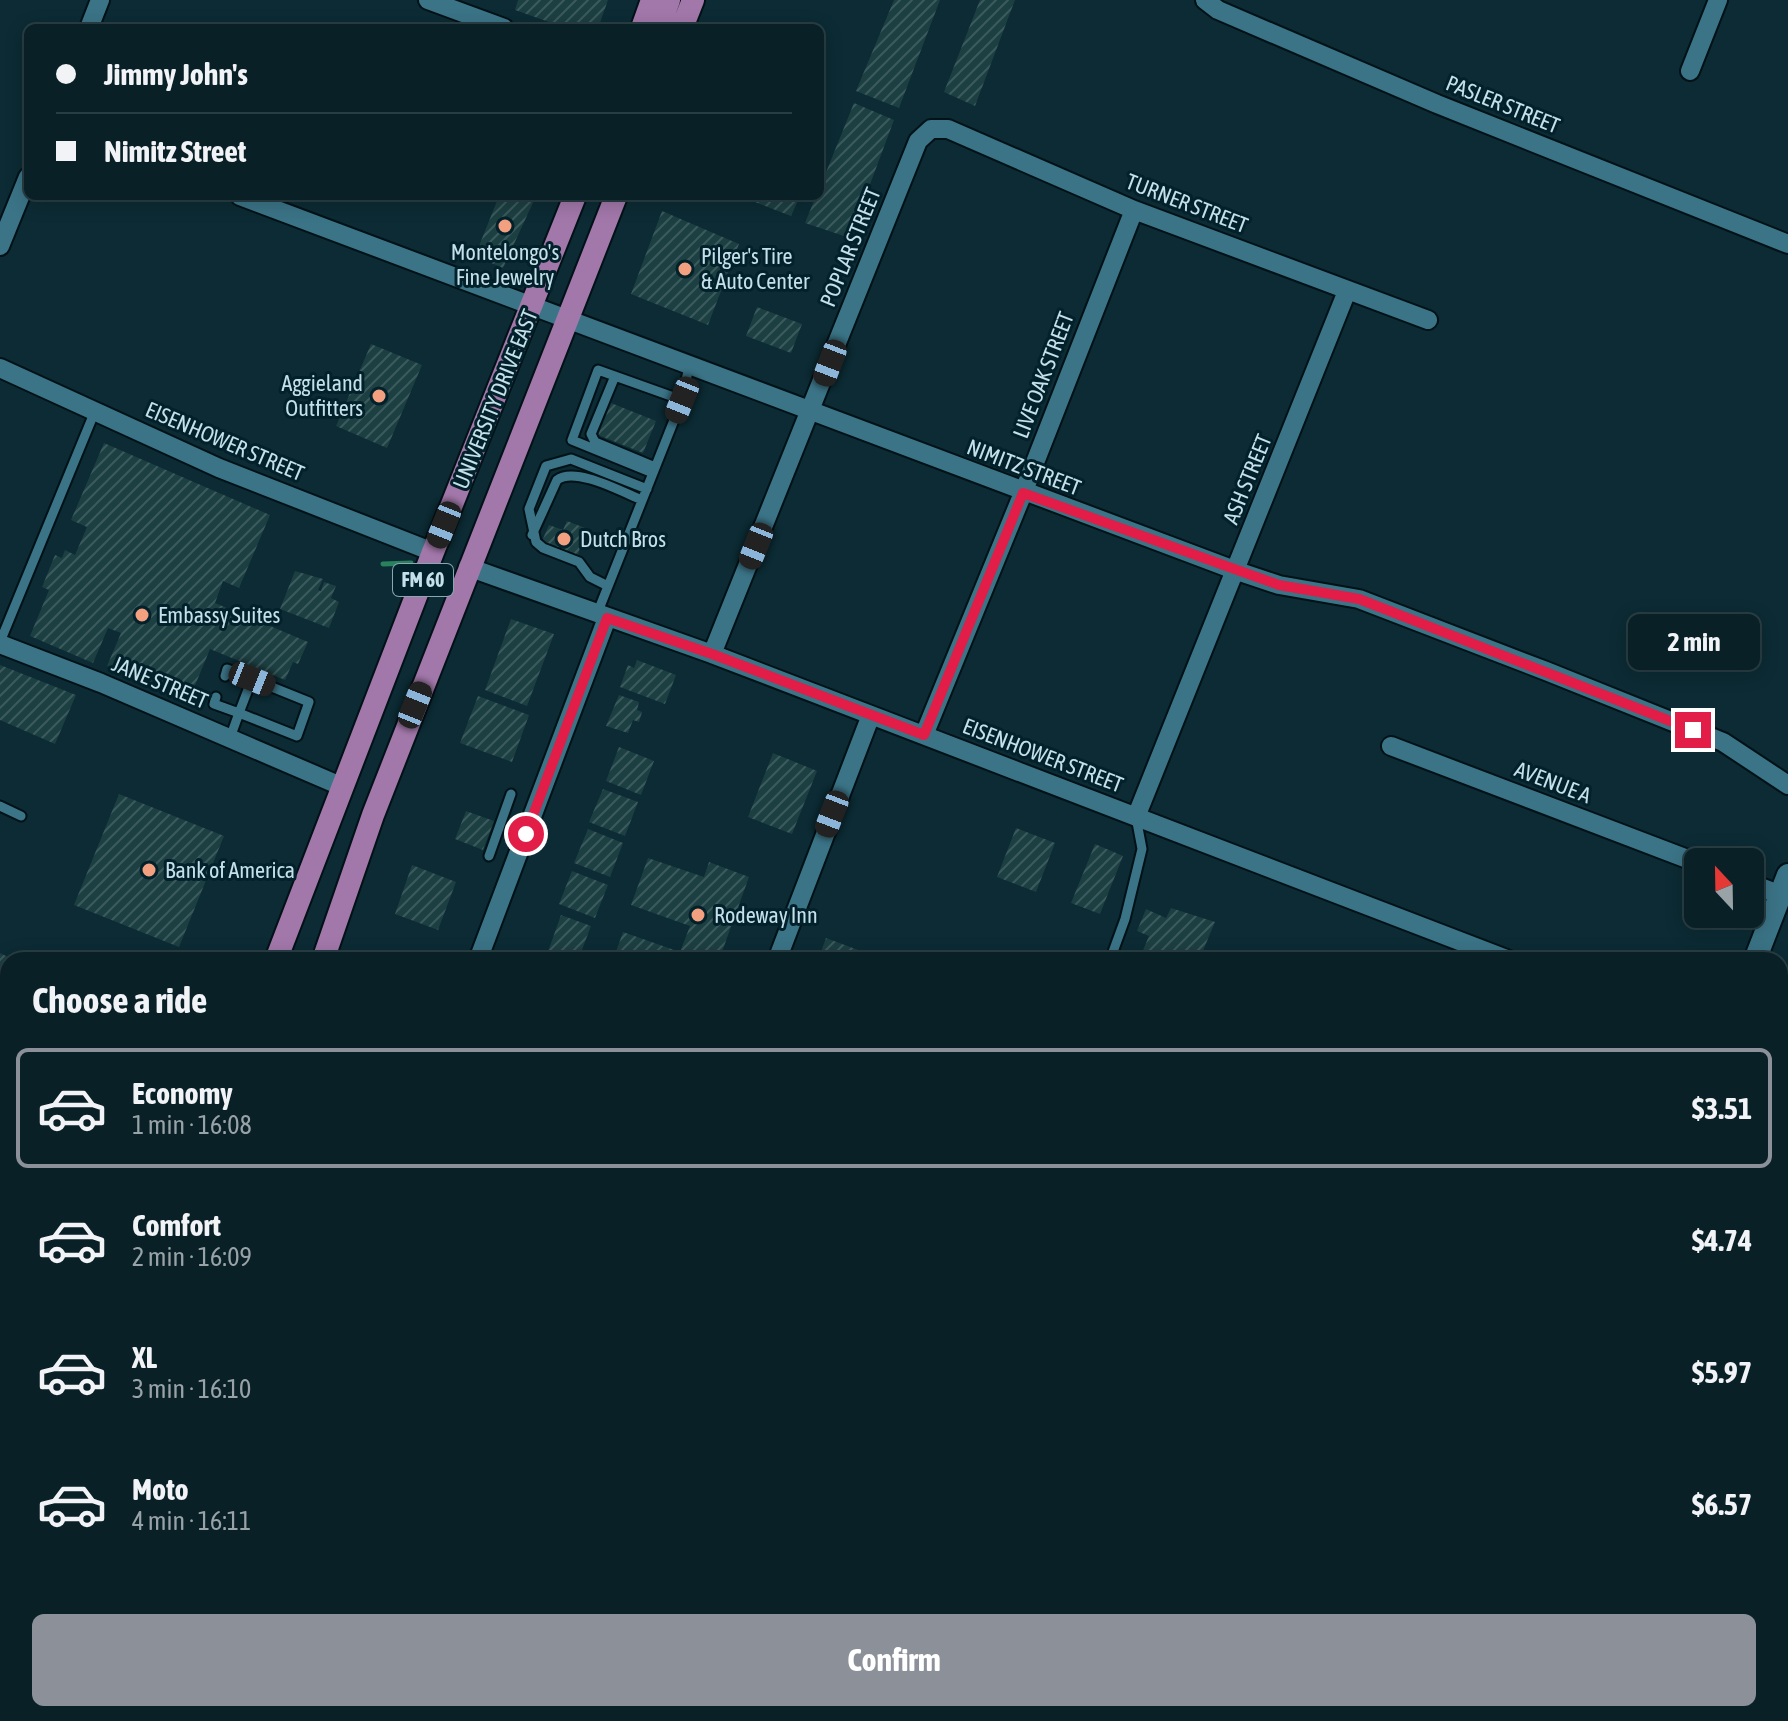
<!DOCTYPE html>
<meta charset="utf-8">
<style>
:root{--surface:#092027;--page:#172d33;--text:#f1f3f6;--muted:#99a3a7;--line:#293e44;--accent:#8c9099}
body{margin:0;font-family:"Asap Condensed",sans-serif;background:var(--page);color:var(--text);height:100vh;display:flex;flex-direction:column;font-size:30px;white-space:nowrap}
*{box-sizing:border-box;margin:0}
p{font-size:26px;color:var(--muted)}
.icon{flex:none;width:44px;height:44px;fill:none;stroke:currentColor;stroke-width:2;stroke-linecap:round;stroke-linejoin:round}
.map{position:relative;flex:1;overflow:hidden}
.drawer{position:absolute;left:0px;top:952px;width:1788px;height:770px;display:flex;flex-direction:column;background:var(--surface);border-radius:24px 24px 0 0;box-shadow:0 4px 20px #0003,0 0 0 2px var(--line)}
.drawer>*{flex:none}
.top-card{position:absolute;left:24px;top:24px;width:800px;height:176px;border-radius:12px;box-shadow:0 4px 20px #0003,0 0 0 2px var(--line);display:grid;align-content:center;height:176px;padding:0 32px;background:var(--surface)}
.needle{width:52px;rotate:338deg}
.tools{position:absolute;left:1684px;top:848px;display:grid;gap:16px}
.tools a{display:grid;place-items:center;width:80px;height:80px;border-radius:12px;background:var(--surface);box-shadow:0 4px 20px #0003,0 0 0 2px var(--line);font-size:40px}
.end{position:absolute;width:36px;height:36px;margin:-18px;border:10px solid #e11d48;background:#fff;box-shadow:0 0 0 4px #fff}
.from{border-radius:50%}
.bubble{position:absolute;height:56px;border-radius:12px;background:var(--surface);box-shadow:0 4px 20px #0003,0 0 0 2px var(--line);font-size:26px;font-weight:700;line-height:56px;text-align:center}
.car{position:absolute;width:24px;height:48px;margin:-24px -12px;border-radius:10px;box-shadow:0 0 6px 2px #0007;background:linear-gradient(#222 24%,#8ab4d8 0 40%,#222 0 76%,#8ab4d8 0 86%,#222 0)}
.top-card b{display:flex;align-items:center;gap:28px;height:76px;font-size:30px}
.top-card b+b{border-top:2px solid var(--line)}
.top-card i{width:20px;height:20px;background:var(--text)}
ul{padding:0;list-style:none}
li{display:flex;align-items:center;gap:24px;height:120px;margin:0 16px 12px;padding:0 16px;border:4px solid transparent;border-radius:12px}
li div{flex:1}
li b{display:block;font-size:30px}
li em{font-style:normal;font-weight:700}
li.selected{border-color:var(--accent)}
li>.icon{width:72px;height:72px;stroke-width:1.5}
h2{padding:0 32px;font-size:36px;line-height:96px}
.primary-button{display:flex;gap:16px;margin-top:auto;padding:16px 32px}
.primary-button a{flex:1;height:92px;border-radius:12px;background:var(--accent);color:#fff;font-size:32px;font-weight:700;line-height:92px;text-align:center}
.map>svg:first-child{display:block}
.green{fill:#694030}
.park{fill:url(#park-dots)}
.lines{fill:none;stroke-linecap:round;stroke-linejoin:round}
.stream{stroke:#28825d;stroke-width:5}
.building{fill:url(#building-hatch)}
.service-casing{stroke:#021217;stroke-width:13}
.minor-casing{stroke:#021217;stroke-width:22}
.tertiary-casing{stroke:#021217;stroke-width:26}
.primary-casing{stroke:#021217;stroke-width:26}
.path{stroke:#6b8892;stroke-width:3;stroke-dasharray:2 6;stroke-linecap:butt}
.service{stroke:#3b7487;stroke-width:9}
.minor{stroke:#3b7487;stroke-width:18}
.tertiary{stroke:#3b7487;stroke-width:22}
.primary{stroke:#a278aa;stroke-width:22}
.route{stroke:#e11d48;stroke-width:10}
.poi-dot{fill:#f2a080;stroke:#02212a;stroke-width:3}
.labels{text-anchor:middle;stroke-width:6;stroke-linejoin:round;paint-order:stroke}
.shield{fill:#02212a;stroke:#8aa7b1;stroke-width:2}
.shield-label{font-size:20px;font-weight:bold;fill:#c4e0eb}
.street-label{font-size:22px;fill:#c4e0eb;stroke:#02212a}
.poi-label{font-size:22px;fill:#c4e0eb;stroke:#02212a;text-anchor:start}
</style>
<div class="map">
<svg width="1788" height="1721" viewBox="0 0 1788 1721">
<defs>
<pattern id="park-dots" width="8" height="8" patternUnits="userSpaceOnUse" patternTransform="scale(2)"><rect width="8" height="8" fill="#694030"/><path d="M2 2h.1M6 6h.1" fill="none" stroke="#7d5b4e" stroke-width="1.8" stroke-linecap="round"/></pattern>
<pattern id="building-hatch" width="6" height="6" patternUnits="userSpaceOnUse" patternTransform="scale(2)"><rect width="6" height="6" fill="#1c3f42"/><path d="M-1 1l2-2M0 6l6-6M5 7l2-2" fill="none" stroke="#3b5a5d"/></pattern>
</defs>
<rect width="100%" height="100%" fill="#0c2b34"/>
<path class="green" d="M65,1714H1367L1394,1721H62Z"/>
<path class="park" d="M1780,1402L1788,1405V1502L1780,1499Z
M1707,1714H1741L1743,1721H1704Z"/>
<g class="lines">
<path class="stream" d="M383,564L411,563"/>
</g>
<path class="building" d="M518,0H608L598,28H566L515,10Z
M894,0H940L899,108L856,91Z
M980,0H1015L975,106L944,92Z
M854,103L894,120L850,238L805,223L816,196H820V187Z
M499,196H536L503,268L475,256Z
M739,196H800L791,216Z
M662,211L739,244L708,325L631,294Z
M757,307L802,324L791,353L746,336Z
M371,344L422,365L387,448L336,426Z
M611,403L656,421L643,453L598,435Z
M104,443L270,515L239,588L223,581L215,603L308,642L298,664L293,662L285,680L210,649L189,700L107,666L121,633L108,628L93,663L30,636L49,590L42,587L55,555L62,558L65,550L75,555L87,527L71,520Z
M567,521L585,528L578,555L542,541L549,525L563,530Z
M295,571L323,579L318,590L321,591L324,582L336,586L331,598L339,602L329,628L280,609Z
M511,619L554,634L527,706L485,690Z
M637,660L676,675L665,704L620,687L628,665L634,668Z
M0,665L76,695L55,744L0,720Z
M619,695L639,702L637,710L642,712L639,722L633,720L628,733L606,726Z
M478,696L529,715L512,762L460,743Z
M619,747L654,761L641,795L606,781Z
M773,753L817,771L792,834L748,817Z
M603,789L638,802L625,836L589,822Z
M119,794L224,836L179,947L74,905Z
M466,811L494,821L483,850L455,839Z
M1016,828L1055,843L1036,892L997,877Z
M588,829L623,843L610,877L574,863Z
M1095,844L1123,856L1100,914L1071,903Z
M648,858L704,877L709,862L749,877L719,960H613L623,932L680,952L690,926L631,905Z
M412,865L456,882L438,930L395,914Z
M572,871L608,885L595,918L559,904Z
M1171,908L1215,922L1199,960H1139L1149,936L1137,931L1146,909L1166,918Z
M561,915L591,926L578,960H545Z
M826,938L885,960H818Z
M0,953L14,960H8V1015L0,1012Z
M369,953L389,959V960H367Z
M0,1138L8,1142V1277L0,1274Z
M0,1331L8,1334V1528L0,1546Z
M1788,1599V1647L1780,1649V1602Z"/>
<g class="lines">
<defs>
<path id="service" d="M615,376L591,434L595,442L655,467
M653,473L572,440L598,370L682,400
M532,535L557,480C575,466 622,492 642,500
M608,586L590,577L579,562L543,548L536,542L529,509L546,466L571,459L647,489
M597,614L682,400L689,366
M0,642L95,411
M225,676L227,669L309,702L297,736L239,713L252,679
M216,697L214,704L239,713L230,738
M0,806L21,816
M489,856L511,794
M1110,960L1125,919L1142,849L1136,817
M1780,1158L1788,1170
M1780,1217L1788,1197
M1780,1678L1788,1676
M1687,1721L1691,1714"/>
<path id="minor" d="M428,0L504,28
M1205,0L1218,10L1437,104L1788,244
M89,28L100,0
M1690,71L1718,0
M240,196L1237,571L1279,585L1359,599L1546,671L1723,742L1788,785
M0,246L28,177
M0,368L219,468L433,552
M468,567L712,654L1509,960
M0,644L101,683L343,787
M712,654L918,141L931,129H948L1134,210L1428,320
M924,735L1023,493L1134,210
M1391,746L1698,863
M1136,817L1347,291
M1750,883L1781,895
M478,960L607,618
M777,960L871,715
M0,1304L8,1307
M1780,1388L1788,1391"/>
<path id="tertiary" d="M1755,960L1788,875"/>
<path id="primary" d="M642,28L652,0
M659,28L669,0
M682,28L693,0
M276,960L433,552L575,196
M323,960L373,815L616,196
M0,1059L8,1062
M0,1097L8,1100
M0,1664L8,1644
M1481,1714L1498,1721
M1588,1714L1605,1721
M35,1721L38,1714"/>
</defs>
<use href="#service" class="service-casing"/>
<use href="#minor" class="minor-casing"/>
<use href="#tertiary" class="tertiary-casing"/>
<use href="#primary" class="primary-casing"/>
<path class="path" d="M0,1560L6,1546
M0,1603L8,1607"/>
<use href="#service" class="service"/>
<use href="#minor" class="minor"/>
<use href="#tertiary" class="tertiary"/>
<use href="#primary" class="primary"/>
</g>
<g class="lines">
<path class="route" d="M526,834L607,618L712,654L924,735L1023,493L1279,585L1359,599L1693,730"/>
</g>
<g class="poi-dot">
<circle cx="505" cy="226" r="8"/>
<circle cx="685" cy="269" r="8"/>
<circle cx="379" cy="396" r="8"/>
<circle cx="564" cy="539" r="8"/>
<circle cx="142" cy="615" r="8"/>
<circle cx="149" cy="870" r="8"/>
<circle cx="698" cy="915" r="8"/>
</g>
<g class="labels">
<rect class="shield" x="393" y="564" width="60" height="32" rx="6"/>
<g class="shield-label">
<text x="423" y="587">FM 60</text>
</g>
<g class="street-label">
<text transform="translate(1503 104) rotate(22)" y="8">PASLER STREET</text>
<text transform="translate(1187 203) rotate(21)" y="8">TURNER STREET</text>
<text transform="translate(850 247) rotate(-68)" y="8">POPLAR STREET</text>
<text transform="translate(1043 375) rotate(-69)" y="8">LIVE OAK STREET</text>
<text transform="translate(495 399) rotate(-68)" y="8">UNIVERSITY DRIVE EAST</text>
<text transform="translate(225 441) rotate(23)" y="8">EISENHOWER STREET</text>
<text transform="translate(1024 467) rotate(21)" y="8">NIMITZ STREET</text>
<text transform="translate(1247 479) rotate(-68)" y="8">ASH STREET</text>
<text transform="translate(160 682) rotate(23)" y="8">JANE STREET</text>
<text transform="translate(1043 755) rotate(21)" y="8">EISENHOWER STREET</text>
<text transform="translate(1553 782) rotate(21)" y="8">AVENUE A</text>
</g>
<g class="poi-label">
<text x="505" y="260" text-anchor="middle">Montelongo's<tspan x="505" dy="25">Fine Jewelry</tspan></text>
<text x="701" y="264">Pilger's Tire<tspan x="701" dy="25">&amp; Auto Center</tspan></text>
<text x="363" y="391" text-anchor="end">Aggieland<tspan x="363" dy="25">Outfitters</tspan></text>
<text x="580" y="547">Dutch Bros</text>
<text x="158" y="623">Embassy Suites</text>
<text x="165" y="878">Bank of America</text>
<text x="714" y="923">Rodeway Inn</text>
</g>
</g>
</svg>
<div class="tools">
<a><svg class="needle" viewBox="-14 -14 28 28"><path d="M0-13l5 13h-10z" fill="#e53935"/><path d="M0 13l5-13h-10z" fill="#99a3a7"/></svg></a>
</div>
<i class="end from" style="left:526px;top:834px"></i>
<i class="end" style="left:1693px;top:730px"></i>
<div class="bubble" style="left:1628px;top:614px;width:132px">2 min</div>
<i class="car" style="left:830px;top:363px;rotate:201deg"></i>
<i class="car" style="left:682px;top:400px;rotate:202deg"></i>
<i class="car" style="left:444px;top:525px;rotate:202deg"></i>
<i class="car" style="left:756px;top:546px;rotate:202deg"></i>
<i class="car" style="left:252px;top:679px;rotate:112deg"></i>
<i class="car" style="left:415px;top:705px;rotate:22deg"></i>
<i class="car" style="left:832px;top:814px;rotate:201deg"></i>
<div class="top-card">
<b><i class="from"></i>Jimmy John's</b>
<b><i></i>Nimitz Street</b>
</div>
<section class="drawer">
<h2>Choose a ride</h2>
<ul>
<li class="selected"><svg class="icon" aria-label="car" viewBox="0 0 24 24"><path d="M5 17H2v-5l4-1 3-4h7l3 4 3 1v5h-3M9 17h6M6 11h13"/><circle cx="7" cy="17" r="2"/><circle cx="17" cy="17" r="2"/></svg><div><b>Economy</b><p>1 min · 16:08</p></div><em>$3.51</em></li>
<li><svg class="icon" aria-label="car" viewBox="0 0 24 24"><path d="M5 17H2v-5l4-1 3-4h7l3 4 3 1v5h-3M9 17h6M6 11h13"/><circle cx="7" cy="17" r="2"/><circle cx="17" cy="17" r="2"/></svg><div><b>Comfort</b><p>2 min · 16:09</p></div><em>$4.74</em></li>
<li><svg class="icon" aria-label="car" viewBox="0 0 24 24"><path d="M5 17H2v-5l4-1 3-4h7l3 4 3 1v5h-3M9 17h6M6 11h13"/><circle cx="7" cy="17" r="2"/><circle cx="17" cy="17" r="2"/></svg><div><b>XL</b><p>3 min · 16:10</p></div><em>$5.97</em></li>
<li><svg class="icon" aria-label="car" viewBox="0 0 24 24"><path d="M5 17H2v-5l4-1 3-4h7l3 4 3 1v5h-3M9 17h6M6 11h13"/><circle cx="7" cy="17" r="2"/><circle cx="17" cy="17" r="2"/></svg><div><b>Moto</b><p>4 min · 16:11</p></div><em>$6.57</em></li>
</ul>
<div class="primary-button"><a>Confirm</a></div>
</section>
</div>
